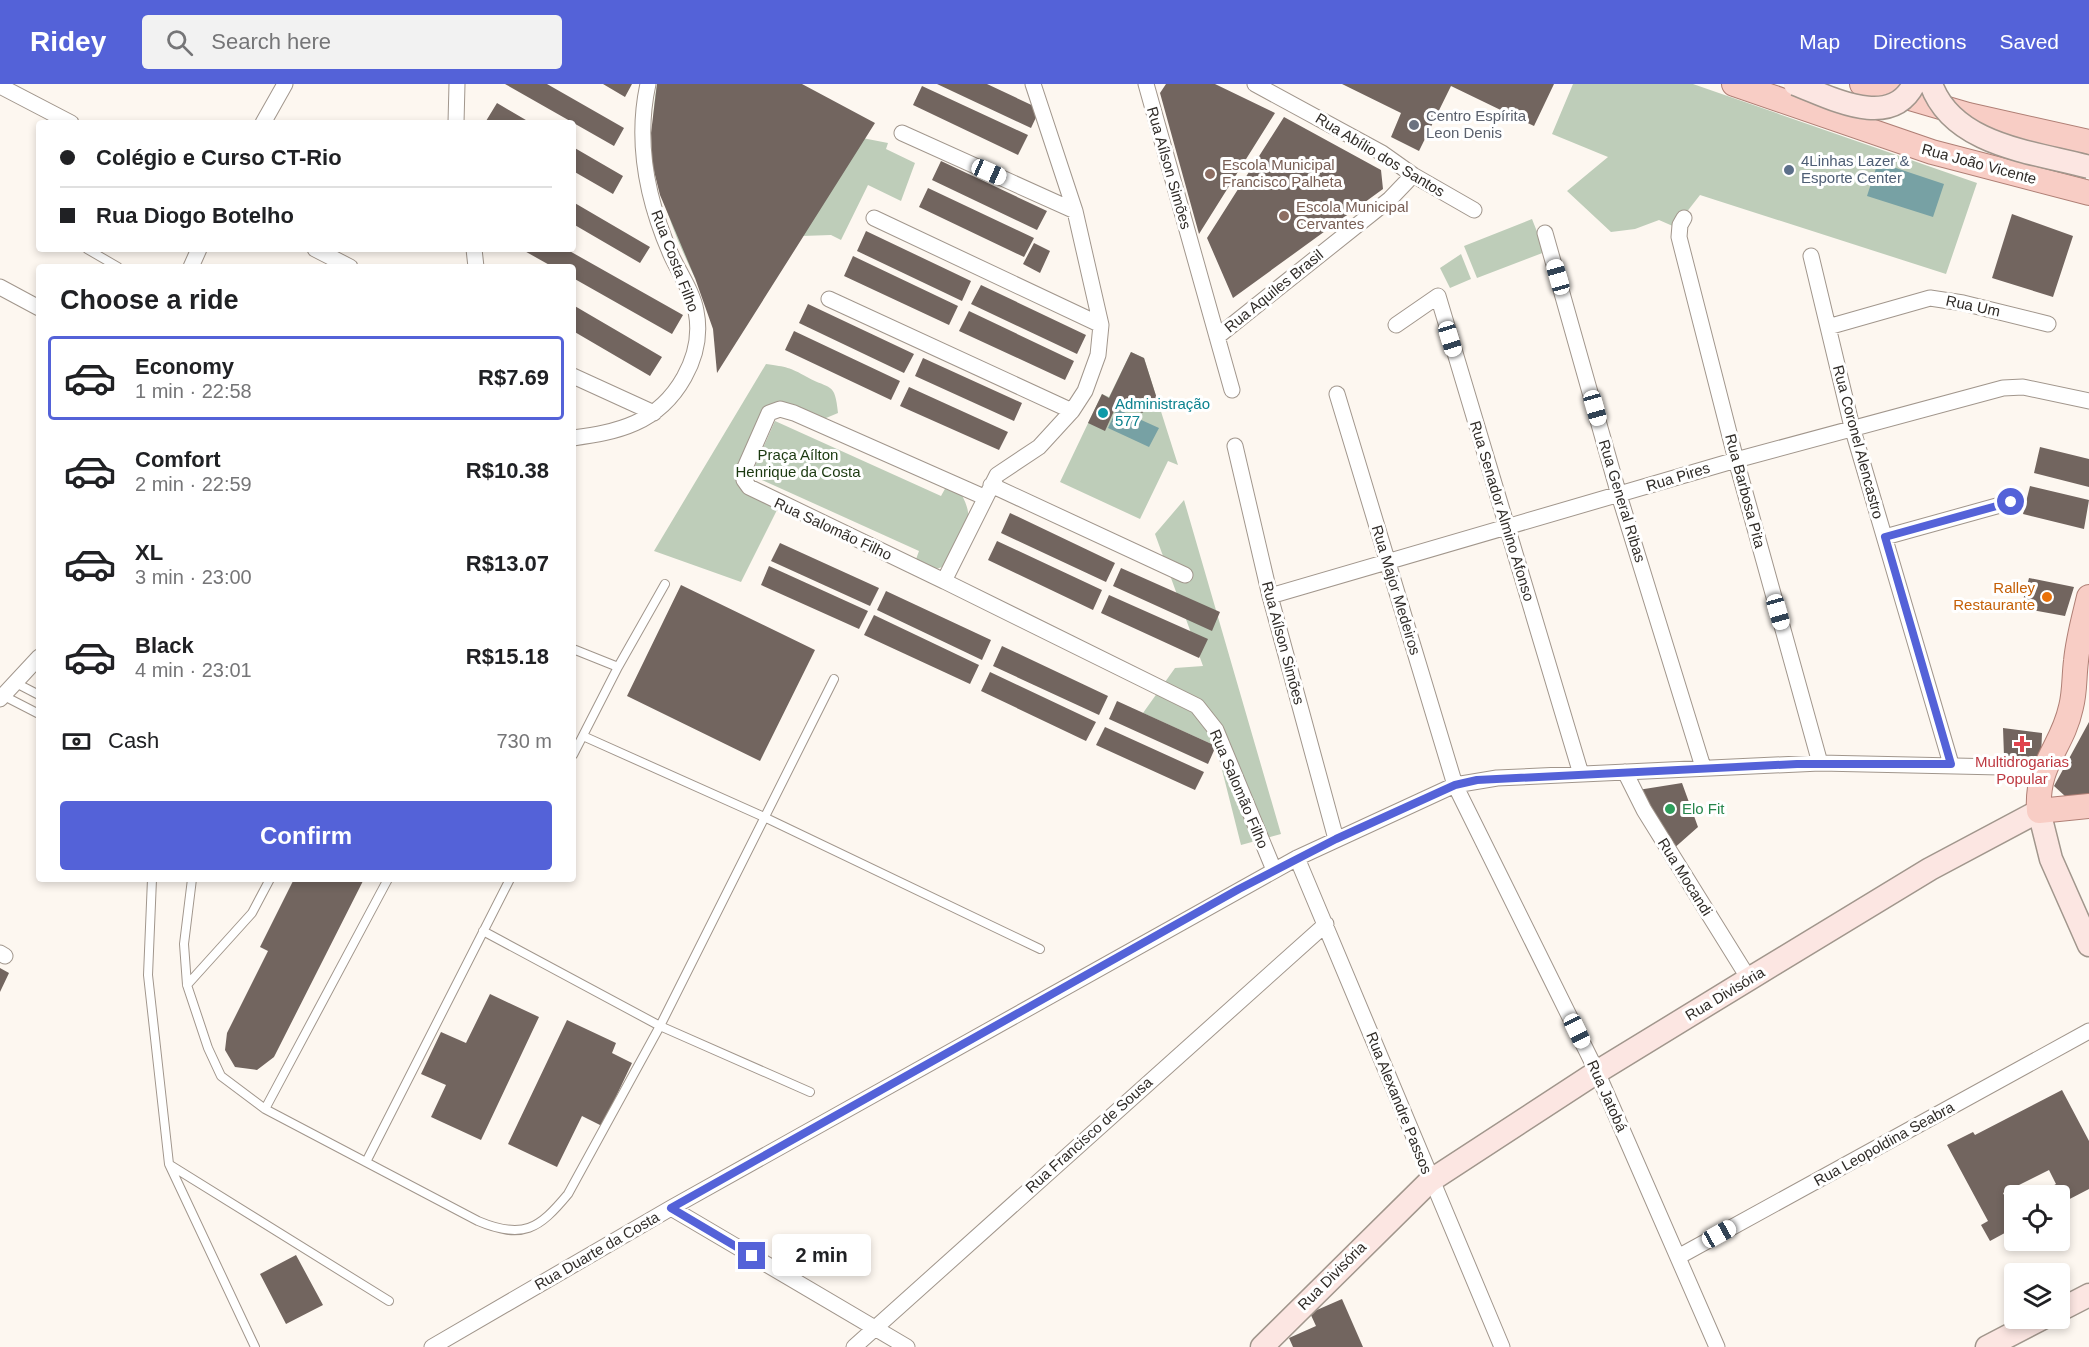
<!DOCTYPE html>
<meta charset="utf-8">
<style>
:root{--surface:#fff;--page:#f2f2f2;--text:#202124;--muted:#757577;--line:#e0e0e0;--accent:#5462d8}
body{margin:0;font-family:Helvetica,sans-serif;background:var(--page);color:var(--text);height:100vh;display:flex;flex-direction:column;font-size:22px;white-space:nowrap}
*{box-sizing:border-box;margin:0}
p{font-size:20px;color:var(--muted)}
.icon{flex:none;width:33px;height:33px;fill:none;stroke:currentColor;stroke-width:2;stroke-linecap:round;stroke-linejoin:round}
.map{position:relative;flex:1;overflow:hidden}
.sheet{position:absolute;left:36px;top:180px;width:540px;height:618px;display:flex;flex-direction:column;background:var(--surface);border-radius:6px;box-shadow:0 3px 9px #0003}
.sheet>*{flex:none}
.guide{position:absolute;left:36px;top:36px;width:540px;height:132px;border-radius:6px;box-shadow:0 3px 9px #0003;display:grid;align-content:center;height:132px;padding:0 24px;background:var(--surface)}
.fabs{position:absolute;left:2004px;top:1101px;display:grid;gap:12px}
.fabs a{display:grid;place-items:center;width:66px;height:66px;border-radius:6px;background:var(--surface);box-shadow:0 3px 9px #0003;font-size:30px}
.end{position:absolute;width:27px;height:27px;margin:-14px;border:8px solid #5462d8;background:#fff;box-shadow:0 0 0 3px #fff}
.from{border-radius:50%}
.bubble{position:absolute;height:42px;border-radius:6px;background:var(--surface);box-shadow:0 3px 9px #0003;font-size:20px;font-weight:700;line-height:42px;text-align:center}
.car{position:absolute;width:18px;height:36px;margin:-18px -9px;border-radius:8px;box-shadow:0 0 4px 2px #0007;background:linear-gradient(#fff 24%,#345 0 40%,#fff 0 76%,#345 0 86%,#fff 0)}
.guide b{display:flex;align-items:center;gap:21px;height:57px;font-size:22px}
.guide b+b{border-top:2px solid var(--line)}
.guide i{width:15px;height:15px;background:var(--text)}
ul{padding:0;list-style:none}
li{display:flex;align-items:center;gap:18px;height:84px;margin:0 12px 9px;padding:0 12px;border:3px solid transparent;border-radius:6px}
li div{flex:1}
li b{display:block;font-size:22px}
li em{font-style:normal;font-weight:700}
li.active{border-color:var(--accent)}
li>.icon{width:54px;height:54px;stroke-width:1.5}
h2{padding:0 24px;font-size:27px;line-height:72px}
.pay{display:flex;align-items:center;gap:15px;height:66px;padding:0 24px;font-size:22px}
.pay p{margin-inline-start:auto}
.action{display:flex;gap:12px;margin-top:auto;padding:12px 24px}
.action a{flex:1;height:69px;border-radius:6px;background:var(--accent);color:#fff;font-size:24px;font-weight:700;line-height:69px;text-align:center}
header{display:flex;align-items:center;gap:36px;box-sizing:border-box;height:84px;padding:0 30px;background:var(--accent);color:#fff}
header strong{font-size:28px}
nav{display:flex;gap:33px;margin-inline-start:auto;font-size:21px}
.search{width:420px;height:54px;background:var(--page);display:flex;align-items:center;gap:15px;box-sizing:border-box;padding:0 21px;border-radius:6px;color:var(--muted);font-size:22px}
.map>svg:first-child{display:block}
.green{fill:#becdb9}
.water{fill:#77a1a4}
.building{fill:#72655f}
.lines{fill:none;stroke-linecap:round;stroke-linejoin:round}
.lane-casing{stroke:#a1968c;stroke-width:10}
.street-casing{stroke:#a1968c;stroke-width:17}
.secondary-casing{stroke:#a1968c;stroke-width:25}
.primary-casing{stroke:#af7f75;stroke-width:26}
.lane{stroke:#fff;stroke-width:8}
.street{stroke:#fff;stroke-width:15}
.secondary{stroke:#fce6e2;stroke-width:22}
.primary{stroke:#f8cdc5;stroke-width:24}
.secondary-bridge-casing{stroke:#a1968c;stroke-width:25;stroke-linecap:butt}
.secondary-bridge{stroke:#fce6e2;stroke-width:22}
.route{stroke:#5462d8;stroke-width:8}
.worship-dot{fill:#6b7280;stroke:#fff;stroke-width:2}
.service-dot{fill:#5c6f8a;stroke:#fff;stroke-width:2}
.education-dot{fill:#8d6e63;stroke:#fff;stroke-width:2}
.culture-dot{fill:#0f9aa8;stroke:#fff;stroke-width:2}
.food-dot{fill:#e8710a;stroke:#fff;stroke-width:2}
.health-dot{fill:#e0444e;stroke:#fff;stroke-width:2}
.leisure-dot{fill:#2e9e5b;stroke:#fff;stroke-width:2}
.labels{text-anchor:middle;stroke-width:6;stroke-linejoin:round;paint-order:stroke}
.worship-label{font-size:15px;fill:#5b616d;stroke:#fff;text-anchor:start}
.street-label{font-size:15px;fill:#302c28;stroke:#fff}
.service-label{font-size:15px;fill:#4e5e75;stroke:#fff;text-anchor:start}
.education-label{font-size:15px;fill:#785e54;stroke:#fff;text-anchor:start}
.culture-label{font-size:15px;fill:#0d838f;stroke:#fff;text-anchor:start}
.park-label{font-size:15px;fill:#1b3910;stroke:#fff}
.food-label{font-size:15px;fill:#c56008;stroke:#fff;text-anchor:end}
.health-label{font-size:15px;fill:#be3a42;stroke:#fff}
.leisure-label{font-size:15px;fill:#27864d;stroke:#fff;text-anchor:start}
</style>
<header>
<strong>Ridey</strong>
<div class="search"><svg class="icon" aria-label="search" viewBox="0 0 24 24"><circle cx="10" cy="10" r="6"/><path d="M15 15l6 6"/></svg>Search here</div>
<nav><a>Map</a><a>Directions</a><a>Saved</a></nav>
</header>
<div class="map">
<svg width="2089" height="1263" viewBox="0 0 2089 1263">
<rect width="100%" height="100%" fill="#fdf7f0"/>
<path class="green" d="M657,0H717L847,51L888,59L886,65L915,79L901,117L868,101L841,156L831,151L773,153L695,194C664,130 644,72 657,0Z
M1573,0H1693L1977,99L1946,190L1700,111L1675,143L1659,136L1635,145L1611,148L1567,107L1608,73L1552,50Z
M1532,135L1545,168L1477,194L1464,162Z
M1461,170L1471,195L1450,204L1440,184Z
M1131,268L1144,274L1178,381L1168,377L1140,435L1060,398L1102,310L1109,313Z
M766,280C787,283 789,283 807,293C830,306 835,297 838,329L819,337L777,318L743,388L780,420L741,498L654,467Z
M775,337L941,412L946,403L962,411C965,418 969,425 968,433C967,442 949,479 942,483C932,488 923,482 915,478L919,467L751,391Z
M1184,416L1281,750L1241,761L1216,662L1143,629L1175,584L1203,582L1155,450Z"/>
<path class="water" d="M1878,78L1944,100L1933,133L1867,112Z
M1117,325L1159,344L1149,363L1108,344Z"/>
<path class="building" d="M505,0H547L624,44L614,62Z
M603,0H632L625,13Z
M657,0H802L875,39L717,289L713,245L695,194L660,111L652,79L651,49Z
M937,0H987L1040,25L1031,44Z
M1166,0H1215L1275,29L1199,150L1160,9Z
M1342,0H1554L1534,42L1451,2L1419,67L1391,53L1401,29Z
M922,2L1028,51L1018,71L913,21Z
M497,19L531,39H489L486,37Z
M1284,33L1381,86L1383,105L1233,214L1207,154Z
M573,63L623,92L613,110L573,87Z
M941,77L1047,127L1037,146L932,96Z
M928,104L1034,154L1024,173L919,123Z
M573,118L650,163L640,179L573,140Z
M2012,130L2073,152L2053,213L1992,194Z
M866,147L971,197L962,217L857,167Z
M1034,159L1050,167L1040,189L1023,180Z
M521,165H566L683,231L672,250L573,194V183H553Z
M853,172L958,222L949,241L844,192Z
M981,201L1086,251L1077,270L971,220Z
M808,220L914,270L904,289L799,239Z
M573,221L662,273L650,292L573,247Z
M969,227L1074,277L1065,296L959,247Z
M794,247L900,297L891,316L785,266Z
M1131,268L1144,274L1158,318L1142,329L1118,318L1105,347L1088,339L1102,310L1109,314Z
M923,274L1022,319L1014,337L915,292Z
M909,303L1008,348L999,366L900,322Z
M2040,363L2089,375V403L2034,389Z
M2030,402L2089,416L2084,445L2023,430Z
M1010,429L1115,479L1106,498L1001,449Z
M997,457L1102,506L1093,526L988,476Z
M780,459L879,504L870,522L771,477Z
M769,482L868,527L859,545L761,501Z
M1121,484L1220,528L1212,547L1113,502Z
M2029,494L2074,503L2065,532L2021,524Z
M681,501L815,566L760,677L627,612Z
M886,507L991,556L982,576L877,526Z
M1109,511L1208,555L1199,574L1101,529Z
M874,531L979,581L970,600L864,551Z
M1002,562L1108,612L1099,631L993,582Z
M990,588L1096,638L1086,657L981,607Z
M1117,617L1216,662L1208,680L1109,635Z
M2089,638V710L2065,712L2054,702Z
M1105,643L1204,688L1195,706L1096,661Z
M2003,644L2042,649L2041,673L2004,672Z
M1682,699L1698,743L1672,766L1638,706Z
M294,795H364L274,973L257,986L235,983L225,966L227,949L268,867L260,863Z
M0,884L9,889L0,908Z
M490,910L539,933L481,1056L431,1033L446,1001L421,990L441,948L466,959Z
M567,936L616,959L612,969L632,979L602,1042L582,1032L557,1083L508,1060Z
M2062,1006L2089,1057V1105L2060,1120V1112H2035L2056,1100L2049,1086L2003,1109L2011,1125L2014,1123V1144L1990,1157L1981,1141L1988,1137L1947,1061L1973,1048L1975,1051Z
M296,1171L323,1221L286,1240L260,1190Z
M1342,1215L1363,1263H1293L1289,1254L1316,1242L1310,1229Z"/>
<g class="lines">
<defs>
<path id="lane" d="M87,165L118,183
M573,565L618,583
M14,598L39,611
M4,612L39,630
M583,652L764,733L1040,865
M573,671L618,583L665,500
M152,795L148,891L169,1080L255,1263
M192,795L184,860L187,901L208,964L221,992L265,1025L478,1137C523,1156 539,1145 568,1110L660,942L834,595
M483,847L660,942L810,1008
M187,901L252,829L270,795
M265,1025L388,795
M366,1078L510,795
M170,1081L389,1217"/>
<path id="street" d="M1033,0L1075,127L1101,241L1098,271L1085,307L1072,327L1039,363L997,391L944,497L1197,622L1216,646L1274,786
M1146,0L1232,306
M1255,0L1382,69L1413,91L1474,126
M0,2L71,39
M263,39L285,0
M456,39L457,0
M902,49L1075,127
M874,134L1101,241
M1684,134L1680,141L1679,153L1736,376L1820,679
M1545,149L1619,411L1703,683
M315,165L350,183
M474,165L476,183
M1811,172L1852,343L1951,680
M191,183L199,165
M0,203L39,224
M829,215L1072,327
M1396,241L1438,212L1581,690
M1828,243L1930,214L1963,219L2048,240
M1217,253L1390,115L1413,91
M573,292L654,329
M1337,310L1455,701L1597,988L1717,1263
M573,354C594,351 615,348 635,339C676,321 705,272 696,227C693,209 680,190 672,173C648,119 635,59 648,0
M1235,362L1270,512L1336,755
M991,401L1185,491
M1885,453L2011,418
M944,497L749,403L744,396L743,388L769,329L780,325L794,329L984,413
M1270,512L1736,376L2003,304L2023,303L2089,317
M0,615L39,573
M1625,688L1644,726L1749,895
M1297,774L1502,1263
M0,869L5,872
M671,1124L907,1263
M1678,1173L2089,947
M432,1263L671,1124L1297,774L1455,701L1497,694L1820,679L2044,684
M854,1263L1326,840"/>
<path id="secondary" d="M2060,1226L2089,1211
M1262,1263L1430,1097L1597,988L1749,895L1930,785L2039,727L2051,775L2089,861
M1987,1263L2043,1234"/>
<path id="primary" d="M1734,0L1932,68L2089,109
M1862,0L1968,31L2089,58
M2089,513C2084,534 2078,555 2076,577C2074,592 2075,608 2071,623C2062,665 2036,679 2039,727L2089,722"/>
</defs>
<use href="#lane" class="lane-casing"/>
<use href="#street" class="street-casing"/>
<use href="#secondary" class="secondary-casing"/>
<use href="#primary" class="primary-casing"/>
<use href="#lane" class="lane"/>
<use href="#street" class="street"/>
<use href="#secondary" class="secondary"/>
<use href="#primary" class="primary"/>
<defs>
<path id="secondary-bridge" d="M1795,0C1830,13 1890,47 1914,0
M1931,0C1953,62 2034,68 2089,83"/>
</defs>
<use href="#secondary-bridge" class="secondary-bridge-casing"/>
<use href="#secondary-bridge" class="secondary-bridge"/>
</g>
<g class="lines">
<path class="route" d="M752,1172L671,1124L1239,805L1336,755L1455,701L1477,696L1797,680H1951L1885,453L2011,418"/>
</g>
<circle class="worship-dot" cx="1414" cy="41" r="6"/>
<circle class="service-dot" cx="1789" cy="86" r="6"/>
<g class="education-dot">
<circle cx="1210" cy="90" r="6"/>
<circle cx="1284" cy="132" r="6"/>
</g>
<circle class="culture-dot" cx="1103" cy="329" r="6"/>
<circle class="food-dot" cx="2047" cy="513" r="6"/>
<path class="health-dot" d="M2019 651h6v6h6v6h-6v6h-6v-6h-6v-6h6z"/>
<circle class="leisure-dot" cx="1670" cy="725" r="6"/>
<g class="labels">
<g class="worship-label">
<text x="1426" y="37">Centro Espírita<tspan x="1426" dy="17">Leon Denis</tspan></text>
</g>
<g class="street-label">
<text transform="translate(1380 71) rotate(31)" y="5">Rua Abílio dos Santos</text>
<text transform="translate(1979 80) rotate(15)" y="5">Rua João Vicente</text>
<text transform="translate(1169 84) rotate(74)" y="5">Rua Aílson Simões</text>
<text transform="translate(675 177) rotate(69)" y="5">Rua Costa Filho</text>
<text transform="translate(1274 207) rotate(-39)" y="5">Rua Aquiles Brasil</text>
<text transform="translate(1973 222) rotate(12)" y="5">Rua Um</text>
<text transform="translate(1858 358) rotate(75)" y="5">Rua Coronel Alencastro</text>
<text transform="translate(1678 393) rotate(-17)" y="5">Rua Pires</text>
<text transform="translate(1745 407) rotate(75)" y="5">Rua Barbosa Pita</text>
<text transform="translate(1622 417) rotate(73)" y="5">Rua General Ribas</text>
<text transform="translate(1502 427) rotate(73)" y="5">Rua Senador Almino Afonso</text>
<text transform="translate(833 445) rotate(25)" y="5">Rua Salomão Filho</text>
<text transform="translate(1396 506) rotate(73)" y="5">Rua Major Medeiros</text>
<text transform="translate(1283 559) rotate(75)" y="5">Rua Aílson Simões</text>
<text transform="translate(1239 705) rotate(67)" y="5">Rua Salomão Filho</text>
<text transform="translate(1685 793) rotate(58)" y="5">Rua Mocandi</text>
<text transform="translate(1725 910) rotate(-31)" y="5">Rua Divisória</text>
<text transform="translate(1607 1012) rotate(66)" y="5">Rua Jatobá</text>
<text transform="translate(1399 1019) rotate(68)" y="5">Rua Alexandre Passos</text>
<text transform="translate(1089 1051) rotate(-42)" y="5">Rua Francisco de Sousa</text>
<text transform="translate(1884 1060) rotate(-29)" y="5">Rua Leopoldina Seabra</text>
<text transform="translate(597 1167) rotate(-30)" y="5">Rua Duarte da Costa</text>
<text transform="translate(1332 1192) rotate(-45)" y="5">Rua Divisória</text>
</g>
<g class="service-label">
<text x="1801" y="82">4Linhas Lazer &amp;<tspan x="1801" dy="17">Esporte Center</tspan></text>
</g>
<g class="education-label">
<text x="1222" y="86">Escola Municipal<tspan x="1222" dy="17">Francisco Palheta</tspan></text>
<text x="1296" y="128">Escola Municipal<tspan x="1296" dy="17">Cervantes</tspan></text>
</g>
<g class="culture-label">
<text x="1115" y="325">Administração<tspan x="1115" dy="17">577</tspan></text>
</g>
<g class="park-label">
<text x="798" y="376">Praça Aílton<tspan x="798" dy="17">Henrique da Costa</tspan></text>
</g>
<g class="food-label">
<text x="2035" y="509">Ralley<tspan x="2035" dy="17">Restaurante</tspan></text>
</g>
<g class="health-label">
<text x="2022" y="683">Multidrogarias<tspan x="2022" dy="17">Popular</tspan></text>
</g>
<g class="leisure-label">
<text x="1682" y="730">Elo Fit</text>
</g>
</g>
</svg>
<div class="fabs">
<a><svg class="icon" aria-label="locate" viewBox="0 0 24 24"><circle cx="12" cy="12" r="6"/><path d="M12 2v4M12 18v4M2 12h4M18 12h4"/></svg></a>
<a><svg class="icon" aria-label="layers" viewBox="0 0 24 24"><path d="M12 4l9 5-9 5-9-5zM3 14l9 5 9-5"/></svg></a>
</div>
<i class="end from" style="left:2011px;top:418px"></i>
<i class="end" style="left:752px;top:1172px"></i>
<div class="bubble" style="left:772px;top:1150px;width:99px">2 min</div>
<i class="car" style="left:989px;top:88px;rotate:114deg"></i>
<i class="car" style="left:1558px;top:193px;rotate:344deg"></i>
<i class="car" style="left:1450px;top:255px;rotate:163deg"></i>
<i class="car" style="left:1595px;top:324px;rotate:164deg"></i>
<i class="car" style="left:1778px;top:528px;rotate:164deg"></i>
<i class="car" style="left:1577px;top:947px;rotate:154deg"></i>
<i class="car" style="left:1719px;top:1150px;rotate:61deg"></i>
<div class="guide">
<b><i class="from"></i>Colégio e Curso CT-Rio</b>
<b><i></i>Rua Diogo Botelho</b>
</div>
<section class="sheet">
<h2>Choose a ride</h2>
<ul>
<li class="active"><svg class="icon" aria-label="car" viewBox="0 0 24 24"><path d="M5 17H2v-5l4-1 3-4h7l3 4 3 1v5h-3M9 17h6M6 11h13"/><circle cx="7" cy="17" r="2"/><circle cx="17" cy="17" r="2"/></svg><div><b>Economy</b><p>1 min · 22:58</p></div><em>R$7.69</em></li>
<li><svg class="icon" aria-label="car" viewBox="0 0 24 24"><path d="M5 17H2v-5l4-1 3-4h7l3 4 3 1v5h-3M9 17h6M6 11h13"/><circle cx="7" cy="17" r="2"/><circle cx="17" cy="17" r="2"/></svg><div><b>Comfort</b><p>2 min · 22:59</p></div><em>R$10.38</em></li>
<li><svg class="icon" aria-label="car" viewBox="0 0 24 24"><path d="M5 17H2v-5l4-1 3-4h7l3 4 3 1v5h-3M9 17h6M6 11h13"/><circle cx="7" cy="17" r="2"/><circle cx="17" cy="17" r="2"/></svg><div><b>XL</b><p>3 min · 23:00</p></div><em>R$13.07</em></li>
<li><svg class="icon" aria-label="car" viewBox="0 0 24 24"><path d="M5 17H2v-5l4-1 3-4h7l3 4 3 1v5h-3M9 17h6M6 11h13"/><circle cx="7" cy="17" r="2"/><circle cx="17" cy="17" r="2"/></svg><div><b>Black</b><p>4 min · 23:01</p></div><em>R$15.18</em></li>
</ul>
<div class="pay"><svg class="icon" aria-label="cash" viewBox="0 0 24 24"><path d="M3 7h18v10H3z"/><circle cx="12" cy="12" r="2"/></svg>Cash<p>730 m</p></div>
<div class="action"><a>Confirm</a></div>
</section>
</div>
